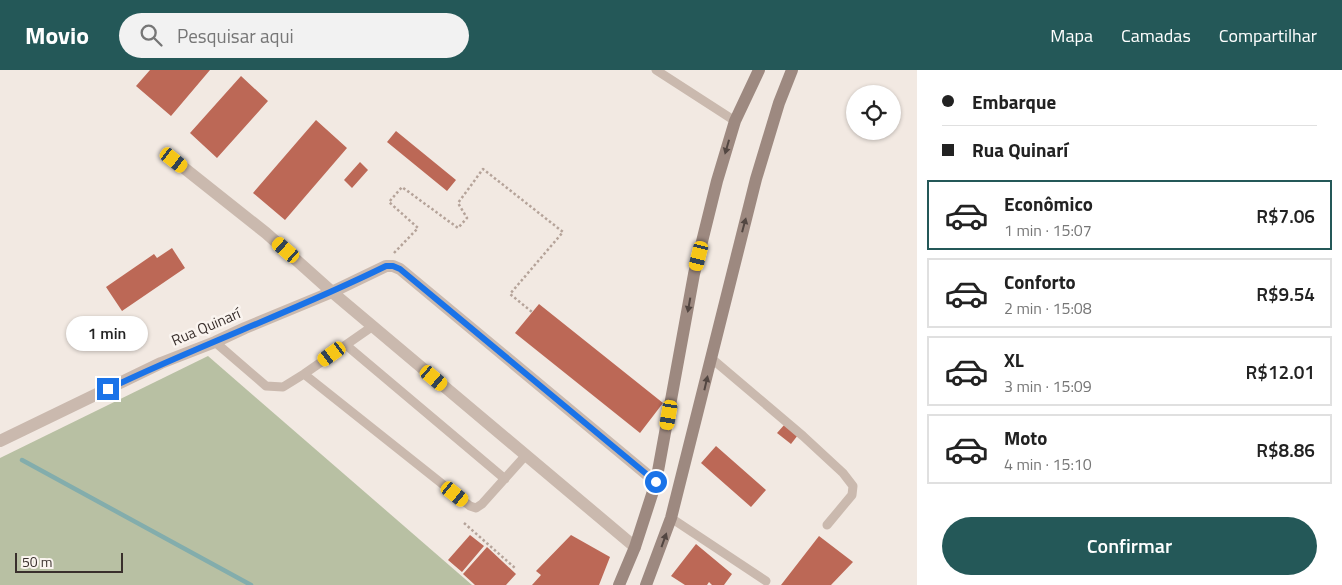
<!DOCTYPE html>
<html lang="pt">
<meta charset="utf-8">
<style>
:root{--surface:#fff;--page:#f2f2f2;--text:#222;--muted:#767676;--line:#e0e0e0;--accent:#245858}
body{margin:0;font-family:"Titillium Web",sans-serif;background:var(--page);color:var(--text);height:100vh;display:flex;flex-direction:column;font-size:19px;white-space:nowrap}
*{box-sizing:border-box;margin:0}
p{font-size:16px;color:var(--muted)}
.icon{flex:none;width:28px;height:28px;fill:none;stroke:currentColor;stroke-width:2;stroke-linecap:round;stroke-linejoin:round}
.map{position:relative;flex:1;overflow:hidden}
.details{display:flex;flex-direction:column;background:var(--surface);width:425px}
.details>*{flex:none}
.guide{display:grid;align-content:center;height:110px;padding:0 25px;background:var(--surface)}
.tools{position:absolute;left:846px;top:15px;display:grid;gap:10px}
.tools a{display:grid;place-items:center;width:55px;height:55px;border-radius:50%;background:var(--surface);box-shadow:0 1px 4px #0004;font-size:25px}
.scale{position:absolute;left:15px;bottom:12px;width:108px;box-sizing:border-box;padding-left:5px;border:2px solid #392f2c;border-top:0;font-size:14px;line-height:18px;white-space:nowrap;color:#392f2c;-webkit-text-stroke:4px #faf4ef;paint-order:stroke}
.end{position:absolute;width:22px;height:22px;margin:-11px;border:6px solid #1a73e8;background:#fff;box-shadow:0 0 0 2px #fff}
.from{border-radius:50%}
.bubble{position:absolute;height:35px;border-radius:18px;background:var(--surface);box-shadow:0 1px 4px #0004;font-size:16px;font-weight:600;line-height:35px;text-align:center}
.car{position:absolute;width:15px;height:30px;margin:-15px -8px;border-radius:6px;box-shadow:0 0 4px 1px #0007;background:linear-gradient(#f5c518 24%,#345 0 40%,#f5c518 0 76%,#345 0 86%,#f5c518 0)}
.guide b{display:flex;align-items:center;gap:18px;height:48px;font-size:19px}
.guide b+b{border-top:1px solid var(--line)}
.guide i{width:12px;height:12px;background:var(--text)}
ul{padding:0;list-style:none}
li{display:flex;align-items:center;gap:15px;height:70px;margin:0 10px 8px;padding:0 15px;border:2px solid var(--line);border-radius:0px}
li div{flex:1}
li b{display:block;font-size:19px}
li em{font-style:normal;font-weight:600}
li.selected{border-color:var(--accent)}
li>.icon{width:45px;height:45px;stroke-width:1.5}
.cta{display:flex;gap:10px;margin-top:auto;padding:10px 25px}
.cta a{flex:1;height:58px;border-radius:30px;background:var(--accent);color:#fff;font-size:20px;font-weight:600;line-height:58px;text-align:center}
header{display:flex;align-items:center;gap:30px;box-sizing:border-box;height:70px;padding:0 25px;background:var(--accent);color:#fff}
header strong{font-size:24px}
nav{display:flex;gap:28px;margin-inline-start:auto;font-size:18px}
.search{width:350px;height:45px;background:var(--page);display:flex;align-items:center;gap:12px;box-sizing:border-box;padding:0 18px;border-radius:28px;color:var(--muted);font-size:19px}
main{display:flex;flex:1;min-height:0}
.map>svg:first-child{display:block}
.green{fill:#b8c0a3}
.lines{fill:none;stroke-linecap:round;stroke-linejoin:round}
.stream{stroke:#83adac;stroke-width:4.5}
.building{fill:#bc6856}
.path{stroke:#b5a399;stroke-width:2.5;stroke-dasharray:2.5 2.5;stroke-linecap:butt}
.lane{stroke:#cab9ae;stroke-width:9}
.street{stroke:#cab9ae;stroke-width:12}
.secondary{stroke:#9d8980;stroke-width:12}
.oneway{fill:#524641}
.route{stroke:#1a73e8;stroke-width:6}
.labels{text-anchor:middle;stroke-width:5;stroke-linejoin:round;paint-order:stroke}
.street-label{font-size:15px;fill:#392f2c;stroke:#faf4ef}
</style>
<header>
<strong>Movio</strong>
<div class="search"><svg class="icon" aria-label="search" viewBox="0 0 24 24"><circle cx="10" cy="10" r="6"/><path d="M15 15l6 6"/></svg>Pesquisar aqui</div>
<nav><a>Mapa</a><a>Camadas</a><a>Compartilhar</a></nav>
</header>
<main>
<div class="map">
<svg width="917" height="515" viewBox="0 0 917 515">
<rect width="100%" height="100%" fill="#f2e9e2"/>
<path class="green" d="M208,286L472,515H0V388Z"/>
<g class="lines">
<path class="stream" d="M22,390L251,515"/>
</g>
<path class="building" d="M150,0H210L171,46L136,16Z
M241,6L268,31L217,88L190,63Z
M316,50L347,78L285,150L253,123Z
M396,61L456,110L447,121L387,72Z
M360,92L368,100L352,118L344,110Z
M172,178L185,198L122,241L106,217L154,184L157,188Z
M539,234L663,333L640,363L515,263Z
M785,354L798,365L791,374L777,363Z
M716,376L766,420L751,437L701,393Z
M470,465L484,476L462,502L448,490Z
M571,465L610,487L599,515H532L541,505L536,501Z
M819,466L853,492L831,515H781Z
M696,474L732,504L724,515H712L709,512L707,515H685L671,506Z
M487,477L516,504L506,515H475L463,504Z"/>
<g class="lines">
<path class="path" d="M394,183L418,158L389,132L402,117L458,158L467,148L458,133L483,99L563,162L510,224L532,242
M464,453L515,498"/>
<path class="lane" d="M656,0L735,51
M215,272L266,316L283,317L304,304L373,256
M346,275L505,409
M711,288L803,366L843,403L853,416L852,425L827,455
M304,304L470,436L476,438L482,434L526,385
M671,448L766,511"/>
<path class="street" d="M174,90L266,163L332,222L635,477
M0,371L161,293L215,272L245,258L332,222L386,196H393L400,199L656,412"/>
<path class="secondary" d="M619,515L635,477L656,412L694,204L717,111L735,51L759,0
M646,515L671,448L756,109L779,33L792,0"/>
</g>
<defs><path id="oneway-solid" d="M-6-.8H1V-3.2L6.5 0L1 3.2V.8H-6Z" transform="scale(1.25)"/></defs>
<g class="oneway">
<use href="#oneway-solid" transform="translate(727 77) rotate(106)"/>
<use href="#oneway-solid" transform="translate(744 155) rotate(-75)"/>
<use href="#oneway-solid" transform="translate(689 235) rotate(100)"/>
<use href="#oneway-solid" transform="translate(706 313) rotate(-77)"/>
<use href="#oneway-solid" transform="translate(664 470) rotate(-70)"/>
</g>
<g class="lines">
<path class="route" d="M108,319C199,275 295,241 386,196H393L400,199L656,412"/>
</g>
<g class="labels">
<g class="street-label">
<text transform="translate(206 257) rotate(-23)" y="5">Rua Quinarí</text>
</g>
</g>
</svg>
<div class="tools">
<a><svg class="icon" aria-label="locate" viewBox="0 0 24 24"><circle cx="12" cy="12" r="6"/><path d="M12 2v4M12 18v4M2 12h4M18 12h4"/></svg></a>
</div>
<div class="scale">50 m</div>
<i class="end from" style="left:656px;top:412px"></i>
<i class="end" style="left:108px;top:319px"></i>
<div class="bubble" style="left:66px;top:246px;width:82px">1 min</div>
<i class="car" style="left:174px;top:90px;rotate:128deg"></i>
<i class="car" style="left:286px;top:180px;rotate:311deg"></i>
<i class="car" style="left:699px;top:186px;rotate:194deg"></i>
<i class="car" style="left:332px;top:284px;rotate:234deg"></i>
<i class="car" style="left:434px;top:308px;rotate:130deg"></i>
<i class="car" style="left:669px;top:345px;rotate:190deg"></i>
<i class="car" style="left:455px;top:424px;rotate:129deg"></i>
</div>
<section class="details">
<div class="guide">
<b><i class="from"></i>Embarque</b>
<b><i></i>Rua Quinarí</b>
</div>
<ul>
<li class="selected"><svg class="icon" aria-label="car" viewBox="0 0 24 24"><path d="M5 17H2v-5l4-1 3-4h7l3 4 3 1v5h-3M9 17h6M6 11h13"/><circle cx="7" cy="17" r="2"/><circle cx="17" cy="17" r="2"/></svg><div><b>Econômico</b><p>1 min · 15:07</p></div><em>R$7.06</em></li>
<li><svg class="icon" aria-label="car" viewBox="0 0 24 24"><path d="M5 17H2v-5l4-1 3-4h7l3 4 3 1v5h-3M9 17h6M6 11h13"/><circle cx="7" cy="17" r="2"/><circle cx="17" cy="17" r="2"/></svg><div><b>Conforto</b><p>2 min · 15:08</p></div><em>R$9.54</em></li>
<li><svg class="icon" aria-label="car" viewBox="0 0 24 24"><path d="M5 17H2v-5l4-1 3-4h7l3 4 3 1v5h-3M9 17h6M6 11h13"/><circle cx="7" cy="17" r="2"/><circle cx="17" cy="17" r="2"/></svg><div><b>XL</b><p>3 min · 15:09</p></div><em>R$12.01</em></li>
<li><svg class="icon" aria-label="car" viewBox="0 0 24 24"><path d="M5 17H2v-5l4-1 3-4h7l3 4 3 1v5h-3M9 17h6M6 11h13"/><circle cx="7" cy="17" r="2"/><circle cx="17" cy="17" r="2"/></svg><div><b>Moto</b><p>4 min · 15:10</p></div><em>R$8.86</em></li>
</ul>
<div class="cta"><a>Confirmar</a></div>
</section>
</main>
